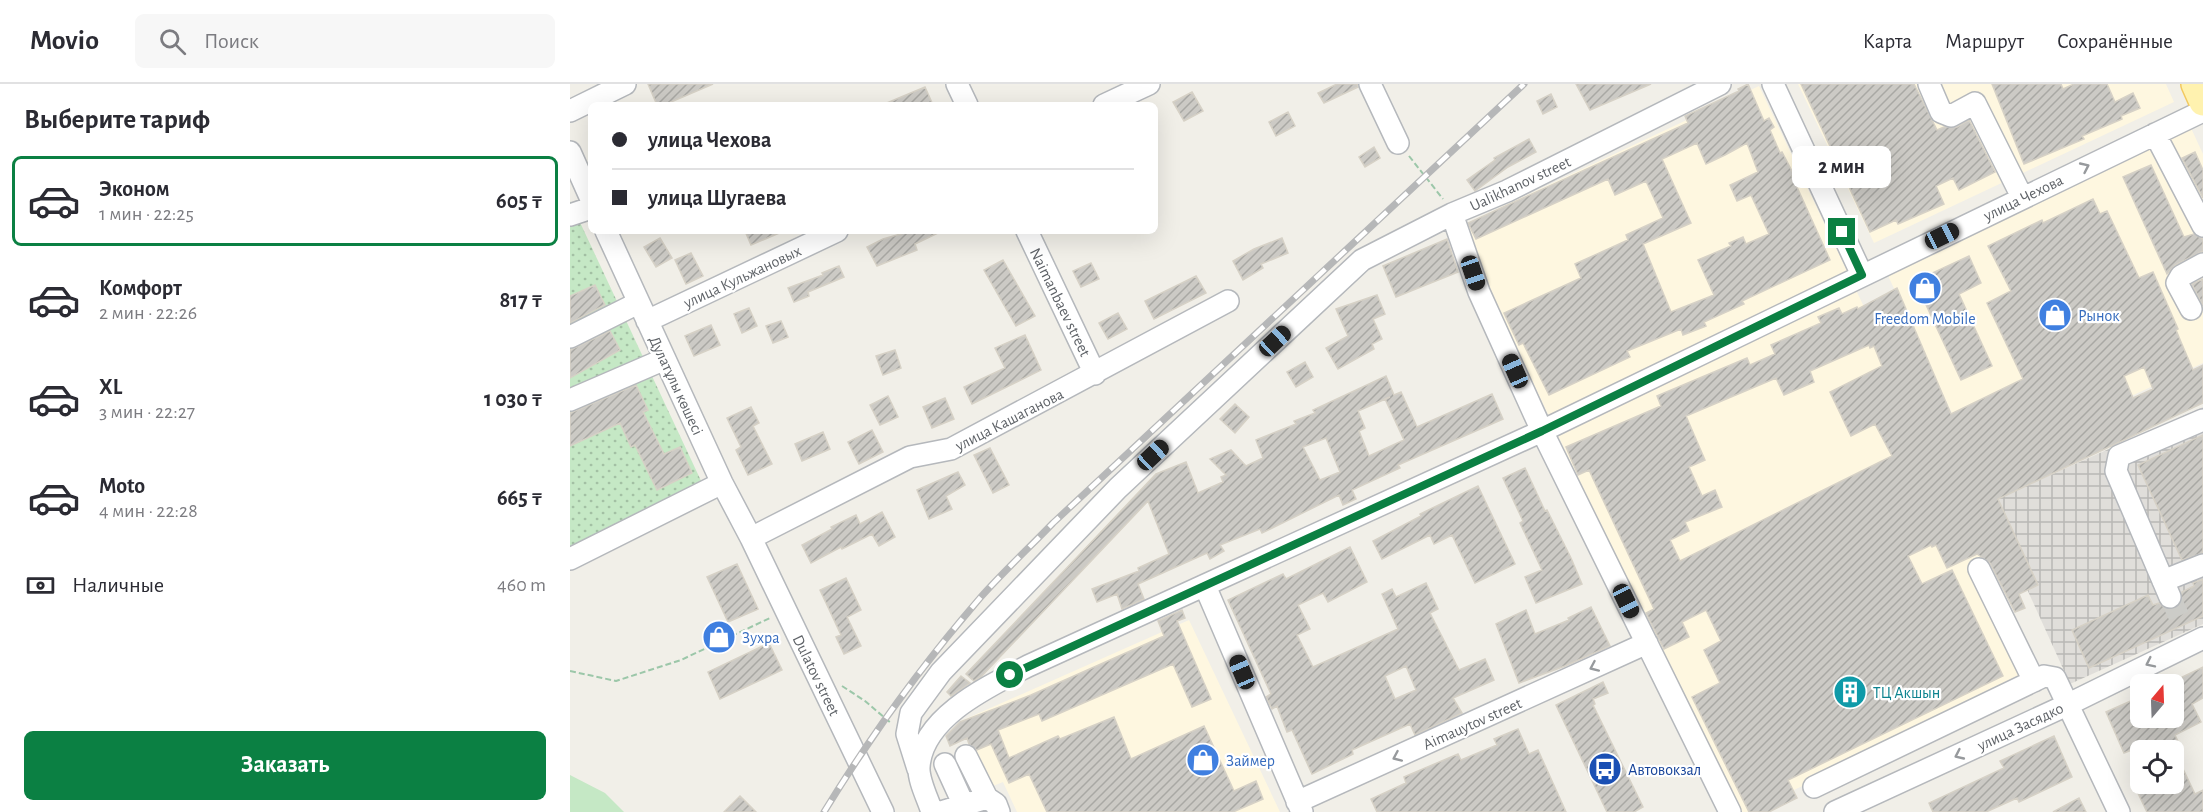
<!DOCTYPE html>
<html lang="ru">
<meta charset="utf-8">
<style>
:root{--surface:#fff;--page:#f7f7f7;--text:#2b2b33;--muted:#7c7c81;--line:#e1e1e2;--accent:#0b8043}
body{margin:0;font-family:"Alegreya Sans",sans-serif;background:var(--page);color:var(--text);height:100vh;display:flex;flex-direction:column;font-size:22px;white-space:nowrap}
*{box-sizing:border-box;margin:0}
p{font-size:20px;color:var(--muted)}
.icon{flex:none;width:33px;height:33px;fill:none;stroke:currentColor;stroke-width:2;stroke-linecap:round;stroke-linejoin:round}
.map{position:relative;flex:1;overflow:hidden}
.panel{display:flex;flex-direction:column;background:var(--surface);width:570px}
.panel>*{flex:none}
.top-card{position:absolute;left:18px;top:18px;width:570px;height:132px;border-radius:9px;box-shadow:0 6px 24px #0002;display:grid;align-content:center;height:132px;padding:0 24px;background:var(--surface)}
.needle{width:39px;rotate:19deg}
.fabs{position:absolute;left:1560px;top:590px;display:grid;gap:12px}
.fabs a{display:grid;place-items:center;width:54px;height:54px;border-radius:9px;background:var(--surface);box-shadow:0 6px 24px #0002;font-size:30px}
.end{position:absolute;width:27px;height:27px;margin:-14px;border:8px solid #0b8043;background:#fff;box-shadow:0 0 0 3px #fff}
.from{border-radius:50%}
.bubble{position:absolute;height:42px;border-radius:9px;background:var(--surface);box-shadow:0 6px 24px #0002;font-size:20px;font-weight:700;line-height:42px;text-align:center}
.car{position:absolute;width:18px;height:36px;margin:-18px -9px;border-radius:8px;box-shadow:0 0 4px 2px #0007;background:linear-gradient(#222 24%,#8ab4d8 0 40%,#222 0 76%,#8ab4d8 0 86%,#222 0)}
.top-card b{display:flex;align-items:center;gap:21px;height:57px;font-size:22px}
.top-card b+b{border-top:2px solid var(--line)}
.top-card i{width:15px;height:15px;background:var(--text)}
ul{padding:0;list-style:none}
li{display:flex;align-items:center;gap:18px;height:90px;margin:0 12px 9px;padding:0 12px;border:3px solid transparent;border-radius:9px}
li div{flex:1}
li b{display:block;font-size:22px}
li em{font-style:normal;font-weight:700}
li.on{border-color:var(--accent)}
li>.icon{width:54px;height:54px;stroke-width:1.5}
h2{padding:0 24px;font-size:27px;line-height:72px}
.pay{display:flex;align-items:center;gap:15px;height:66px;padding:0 24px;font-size:22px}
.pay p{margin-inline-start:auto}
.button{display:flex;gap:12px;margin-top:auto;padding:12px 24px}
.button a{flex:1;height:69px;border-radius:9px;background:var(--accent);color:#fff;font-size:24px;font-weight:700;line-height:69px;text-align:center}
header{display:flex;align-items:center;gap:36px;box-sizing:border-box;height:84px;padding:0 30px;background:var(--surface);border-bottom:2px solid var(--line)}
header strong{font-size:28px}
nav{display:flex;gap:33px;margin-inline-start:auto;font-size:21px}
.search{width:420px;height:54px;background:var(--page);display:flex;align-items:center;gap:15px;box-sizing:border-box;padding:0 21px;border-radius:9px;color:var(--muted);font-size:22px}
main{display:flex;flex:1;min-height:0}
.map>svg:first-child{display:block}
.commercial{fill:#fef7e0}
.industrial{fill:url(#industrial-grid)}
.park{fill:url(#park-dots)}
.garden{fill:#c5e8c5}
.building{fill:url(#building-hatch);stroke:#d6d1c6;stroke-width:1.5;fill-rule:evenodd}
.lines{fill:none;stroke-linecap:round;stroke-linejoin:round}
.minor-tunnel{stroke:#ccccc8;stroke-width:21;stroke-dasharray:21 10;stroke-linecap:butt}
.minor-casing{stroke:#b5b8bc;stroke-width:24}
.major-casing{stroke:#f2c960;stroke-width:30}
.path{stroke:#9cc7a9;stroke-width:2;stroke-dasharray:6 3;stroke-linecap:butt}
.minor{stroke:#fff;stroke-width:21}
.major{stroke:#fff2af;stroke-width:27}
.rail-casing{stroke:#b6b7b8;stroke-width:7}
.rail{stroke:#fff;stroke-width:4.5;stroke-dasharray:14;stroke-linecap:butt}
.oneway{stroke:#979a9d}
.route{stroke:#0b8043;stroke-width:8}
.labels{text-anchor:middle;stroke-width:4.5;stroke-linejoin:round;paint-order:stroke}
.street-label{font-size:16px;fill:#5f6368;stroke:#fff}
.shop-label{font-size:16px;fill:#366cbe;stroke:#fff;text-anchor:start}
.culture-label{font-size:16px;fill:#0d838f;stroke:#fff;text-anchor:start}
.transit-label{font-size:16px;fill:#164399;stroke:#fff;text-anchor:start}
</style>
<header>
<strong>Movio</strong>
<div class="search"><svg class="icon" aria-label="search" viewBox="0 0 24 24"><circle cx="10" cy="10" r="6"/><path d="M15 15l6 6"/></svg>Поиск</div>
<nav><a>Карта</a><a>Маршрут</a><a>Сохранённые</a></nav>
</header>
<main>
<section class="panel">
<h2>Выберите тариф</h2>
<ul>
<li class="on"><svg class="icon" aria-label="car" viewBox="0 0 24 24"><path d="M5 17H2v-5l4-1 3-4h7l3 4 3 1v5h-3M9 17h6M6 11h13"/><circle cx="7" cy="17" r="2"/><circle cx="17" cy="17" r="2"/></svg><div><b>Эконом</b><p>1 мин · 22:25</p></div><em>605 ₸</em></li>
<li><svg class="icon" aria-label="car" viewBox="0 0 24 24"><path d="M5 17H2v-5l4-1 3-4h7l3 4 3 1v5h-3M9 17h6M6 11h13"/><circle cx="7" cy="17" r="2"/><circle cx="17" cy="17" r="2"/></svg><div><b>Комфорт</b><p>2 мин · 22:26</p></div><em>817 ₸</em></li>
<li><svg class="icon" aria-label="car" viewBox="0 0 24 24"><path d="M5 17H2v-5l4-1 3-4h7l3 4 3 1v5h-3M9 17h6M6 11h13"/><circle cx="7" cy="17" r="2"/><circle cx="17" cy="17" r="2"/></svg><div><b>XL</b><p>3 мин · 22:27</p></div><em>1 030 ₸</em></li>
<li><svg class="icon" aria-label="car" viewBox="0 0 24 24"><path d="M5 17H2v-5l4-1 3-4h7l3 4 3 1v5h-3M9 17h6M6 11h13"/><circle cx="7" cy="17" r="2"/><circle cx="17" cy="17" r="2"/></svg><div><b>Moto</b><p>4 мин · 22:28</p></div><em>665 ₸</em></li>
</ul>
<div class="pay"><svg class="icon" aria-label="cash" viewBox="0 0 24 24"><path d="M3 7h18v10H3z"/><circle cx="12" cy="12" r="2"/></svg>Наличные<p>460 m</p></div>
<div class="button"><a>Заказать</a></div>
</section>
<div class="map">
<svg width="1633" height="728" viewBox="0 0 1633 728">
<defs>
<pattern id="industrial-grid" width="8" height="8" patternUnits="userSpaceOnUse" patternTransform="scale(1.5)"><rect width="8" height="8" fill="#e0deda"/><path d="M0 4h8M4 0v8" fill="none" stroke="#b9b8b5"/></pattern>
<pattern id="park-dots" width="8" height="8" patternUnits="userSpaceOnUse" patternTransform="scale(1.5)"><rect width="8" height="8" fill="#c5e8c5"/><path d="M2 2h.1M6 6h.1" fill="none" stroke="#a3c0a4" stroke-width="1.8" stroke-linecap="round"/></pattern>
<pattern id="building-hatch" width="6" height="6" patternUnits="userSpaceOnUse" patternTransform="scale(1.5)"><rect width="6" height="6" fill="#cccac5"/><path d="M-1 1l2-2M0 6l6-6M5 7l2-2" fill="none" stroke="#a9a8a4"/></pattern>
</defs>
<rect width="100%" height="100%" fill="#f1efe8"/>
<path class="commercial" d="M1228,0H1596L1604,18L1304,159Z
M1189,2L1469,591L1177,728H1167L889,143Z
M1620,42L1633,70V279L1407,383L1314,183Z
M619,536L710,728H447L433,698L418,704L391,637Z"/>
<path class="industrial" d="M1633,323V540L1500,600L1418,419Z"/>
<path class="park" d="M0,117L133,401L0,463Z"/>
<path class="garden" d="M0,691L35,709L54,728H0Z"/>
<path class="building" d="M78,0H143L94,21H87Z
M767,0H787L788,3L754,19L748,9Z
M1006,0H1081L1020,26Z
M1178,0L1194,37L1199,34L1204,43L1200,46L1210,69L1212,68L1224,91L1222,92L1260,176L1172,217L1174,220L1134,238L1136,242L1113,251L1111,245L1057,267L1060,273L979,311L953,259L949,261L934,229L1011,194L1005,180L1058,156L1056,151L1093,134L1076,97L1045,111L1038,95L906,155L898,139L1118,39L1115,32L1169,7L1168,5ZM1127,59L1136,80L1155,71L1177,59L1188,88L1160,101L1167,117L1181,111L1199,150L1176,160L1173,153L1159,159L1161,162L1128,176L1144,211L1101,228L1073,160L1121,139L1092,75Z
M1231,0H1344L1367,46L1374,43H1387L1399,36L1425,88L1389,106L1383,94L1366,102L1374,120L1328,140L1326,136L1300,148Z
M1422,0H1491L1493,5L1504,0H1537L1545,18L1563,9L1570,24L1551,32L1552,35L1512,52L1514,55L1454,80Z
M355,3L363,21H312Z
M622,8L633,27L614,37L603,18Z
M981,10L987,23L973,30L967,17Z
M718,28L725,42L706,52L699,38Z
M959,55L966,68L938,83L905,107L897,96L925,76L924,74Z
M804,63L810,74L795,83L789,73Z
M1625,68L1633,86V114L1612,74Z
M1581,81L1614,153L1624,150L1633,155V167L1605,181L1597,190L1553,93Z
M1523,115L1530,130L1537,127L1569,194L1583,188L1608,245L1606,246L1611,258L1623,286L1633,281V319L1428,415L1468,501L1449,510L1455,524L1445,528L1420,479L1407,470L1377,484L1366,461L1362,463L1361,461L1338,472L1352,500L1382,486L1433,592L1218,696L1227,714L1199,728H1179L1122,613L1150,599L1134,566L1151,557L1136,526L1112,538L1119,553L1094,565L1076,529L1084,525L1019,386L1008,391L996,363L1091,322L1087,312L1177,274L1180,281L1205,270L1201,261L1251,239L1248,233L1269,224L1272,230L1287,223L1288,225L1327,204L1381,330L1453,295L1417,219L1441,207L1418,162L1472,136L1473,139ZM1299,261L1300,264L1304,262L1312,282L1260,308L1281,352L1305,340L1322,372L1110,477L1100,456L1119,447L1115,438L1152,423L1145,406L1132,412L1119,383L1135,376L1116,332L1206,294L1214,311L1244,298L1240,287ZM1574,283L1583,305L1563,314L1554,292Z
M175,147H214L181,161Z
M341,147H372L345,160L347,166L307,182L297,163L313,155Z
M90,154L102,174L86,183L74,163Z
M712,154L718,169L691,180L693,184L673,196L663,177L684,165Z
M877,155L888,188L826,213L813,182Z
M121,169L133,192L116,200L105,176Z
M1399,172L1411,199L1389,210L1422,282L1391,296L1345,197Z
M433,176L465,232L446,242L414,186Z
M521,179L529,195L511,203L503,187Z
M269,182L274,193L238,208L239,212L224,218L218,204L253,191L252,189Z
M626,192L636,209L584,235L575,217Z
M1633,195V222L1622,200Z
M25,201L35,221L0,239V212Z
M807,211L815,230L803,235L812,255L802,260L804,265L768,285L756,264L778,252L766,225Z
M179,224L187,242L172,249L164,230Z
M548,229L557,245L538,255L529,239Z
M211,237L218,253L203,259L196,242Z
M141,241L150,261L124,272L115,252Z
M40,247L50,266L0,294V266Z
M455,251L471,286L402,320L394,303L435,284L425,264Z
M325,266L331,284L313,291L306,272Z
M735,278L743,293L726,303L717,288Z
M816,292L824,311L831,308L847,343L922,310L933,335L828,381L830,384L782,406L786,415L773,421L769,411L692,449L690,445L650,461L654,467L640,475L637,469L568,500L574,515L552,525L547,510L527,518L522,505L569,487L568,484L599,470L578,417L411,593L404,597L396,590L586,390L616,378L628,409L653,398L651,393L656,391L640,375L661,366L676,382L693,374L686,356L726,340L724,337L745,329L743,326ZM820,313L815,315L834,356L799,372L789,347L795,344L788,327ZM756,354L770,388L750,396L733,363Z
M66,301L78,326L73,328L94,370L110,363L122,389L87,406L65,361L61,363L50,339L0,362V329Z
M318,312L328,333L310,341L300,321Z
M375,314L384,335L362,344L353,323Z
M665,320L679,333L665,349L650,335Z
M181,323L189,339L183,342L202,380L178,391L166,366L171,363L157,334Z
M302,346L313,368L289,380L278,358Z
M253,348L260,365L232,377L225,360Z
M1633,351V469L1612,476L1568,381Z
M420,364L439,401L423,409L404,371Z
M955,384L975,427L977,426L1001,474L1012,500L966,519L955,493L972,486L950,439L953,437L933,394Z
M388,388L395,401L376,412L382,425L359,435L347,406Z
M908,402L945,480L905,499L882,451L864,460L860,451L812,475L803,457L851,432L850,430Z
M312,428L325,453L309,462L302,450L272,465L271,463L241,479L232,461L262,445L261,443L286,431L290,440Z
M780,463L797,498L758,518L753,509L728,521L740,545L727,551L743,583L828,545L812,510L822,505L826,513L856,499L868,525L860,529L889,586L915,575L924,596L883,614L892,629L845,651L840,640L782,666L783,670L742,690L722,646L717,648L707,622L702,625L696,613L701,610L658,516L713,490L716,495ZM836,582L846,606L825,615L815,592Z
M167,480L188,525L158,538L137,493Z
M276,494L291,526L277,533L291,562L274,570L266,553L271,551L250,506Z
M1633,495V532L1519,584L1502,546L1578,511L1583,521L1589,519L1598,526L1604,525L1610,520L1612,508L1624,502L1623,499Z
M1021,523L1040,562L995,582L949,599L926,540L956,526L965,550L999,536L998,534Z
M612,526L615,534L607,537L641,615L622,623L603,580L472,637L469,630L428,646L439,674L488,652L490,655L544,633L561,675L634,642L664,707L686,697L693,715L663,728H477L459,690L439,699L421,660L407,666L399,660L397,654L380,662L376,652L390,638L461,611L594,552L588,537Z
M199,559L212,586L150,615L138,588Z
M1633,583V614L1622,620L1631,638L1605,651L1612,666H1568L1567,664L1554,669L1536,628L1570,613V633H1604V597Z
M391,592L400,599L381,612L377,608Z
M1033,598L1038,609L1023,615L1025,620L1023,621L1073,723L1064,728H1037L986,621Z
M948,645L959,670L968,666L996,728H807L801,715L836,699L834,693L888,670L891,676L927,661L924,655Z
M1484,652L1502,693L1449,718L1447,714L1416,728H1363L1359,719L1434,684L1430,677Z
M1604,666L1625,710L1633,706V728H1577L1565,703L1575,699H1604Z
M170,712L186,728H154Z
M1509,714L1516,728H1483Z"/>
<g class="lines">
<path class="minor-tunnel" d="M1600,513L1613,541"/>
<defs>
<path id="minor" d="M387,0L397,21
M800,0L828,59
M1150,0L937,107L882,130L909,208L972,347L1160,728
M1203,0L1292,191
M1359,0L1371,28L1381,32L1405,19L1452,113
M534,21L579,0
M0,27L55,0
M1585,50L1633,142
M0,68L21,115
M0,131L21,124
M36,147L152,399L181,454L313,728
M457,147L525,290
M1621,225L1607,199L1611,192L1633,180
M77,237L267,147
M0,253L68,219
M0,316L95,275
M181,454L340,373L381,365L658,217
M0,475L152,399
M1409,485L1464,597
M1593,497L1633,481
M635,502L732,728
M1600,513L1546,387L1549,372L1633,336
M396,672L417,714
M375,680L397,728
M348,685L337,650L341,629L371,588L548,404L792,176L882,130
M1244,703L1474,592L1485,594L1549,728
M727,718L1077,559
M362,728C358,715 348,696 349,683C352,633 419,602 458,582L972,347L1633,27
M371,728L417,714L426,720L429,728
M1265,728L1499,620L1633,554"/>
<path id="major" d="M1625,0L1633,18"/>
</defs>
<use href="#minor" class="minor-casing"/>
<use href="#major" class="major-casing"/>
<path class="path" d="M839,72L873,115
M0,587L46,597L111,576L200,534
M272,602L295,617L322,640"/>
<use href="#minor" class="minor"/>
<use href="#major" class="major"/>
<defs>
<path id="rail" d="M254,728C300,653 352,581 410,514C433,488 459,464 483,439L954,0"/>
</defs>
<use href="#rail" class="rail-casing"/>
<use href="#rail" class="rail"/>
</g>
<defs><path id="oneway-chevron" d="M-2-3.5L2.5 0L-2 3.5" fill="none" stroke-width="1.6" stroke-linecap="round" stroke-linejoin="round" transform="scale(1.5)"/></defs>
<g class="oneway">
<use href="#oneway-chevron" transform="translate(1515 83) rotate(-25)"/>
<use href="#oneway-chevron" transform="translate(1580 579) rotate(154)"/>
<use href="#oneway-chevron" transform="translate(1024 583) rotate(156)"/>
<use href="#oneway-chevron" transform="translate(1389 671) rotate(155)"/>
<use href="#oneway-chevron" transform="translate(827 673) rotate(156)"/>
</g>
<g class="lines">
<path class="route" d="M440,591L972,347L1292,191L1272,148"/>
</g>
<defs>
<symbol id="shop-disc" viewBox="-11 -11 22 22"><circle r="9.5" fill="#3f7fe0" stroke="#fff"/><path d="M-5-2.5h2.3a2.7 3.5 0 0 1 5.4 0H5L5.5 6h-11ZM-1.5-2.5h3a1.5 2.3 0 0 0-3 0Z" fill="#fff"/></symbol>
<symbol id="building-disc" viewBox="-11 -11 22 22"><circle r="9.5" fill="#0f9aa8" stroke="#fff"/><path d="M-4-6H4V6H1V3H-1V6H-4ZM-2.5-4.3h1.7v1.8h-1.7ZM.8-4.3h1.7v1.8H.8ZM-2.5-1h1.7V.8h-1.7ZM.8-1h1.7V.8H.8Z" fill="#fff"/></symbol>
<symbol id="bus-disc" viewBox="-11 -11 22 22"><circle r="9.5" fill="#1a4fb4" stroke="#fff"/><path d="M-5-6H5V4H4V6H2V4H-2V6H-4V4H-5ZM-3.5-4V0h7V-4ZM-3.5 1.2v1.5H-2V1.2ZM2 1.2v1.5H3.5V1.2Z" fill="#fff"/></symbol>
</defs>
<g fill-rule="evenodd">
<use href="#shop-disc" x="1336" y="185" width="38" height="38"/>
<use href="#shop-disc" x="1466" y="212" width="38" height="38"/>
<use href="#shop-disc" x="130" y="534" width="38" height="38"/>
<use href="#building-disc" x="1261" y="589" width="38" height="38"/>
<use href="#shop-disc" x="614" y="657" width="38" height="38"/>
<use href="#bus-disc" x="1016" y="666" width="38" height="38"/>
</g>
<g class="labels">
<g class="street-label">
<text transform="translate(950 99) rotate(-25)" y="6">Ualikhanov street</text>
<text transform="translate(1453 113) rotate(-26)" y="6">улица Чехова</text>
<text transform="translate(172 192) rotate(-25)" y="6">улица Кульжановых</text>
<text transform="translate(491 218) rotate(64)" y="6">Naimanbaev street</text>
<text transform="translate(107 301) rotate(65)" y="6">Дулатұлы көшесі</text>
<text transform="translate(439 335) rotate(-27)" y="6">улица Кашаганова</text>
<text transform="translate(247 591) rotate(64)" y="6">Dulatov street</text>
<text transform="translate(902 639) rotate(-24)" y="6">Aimauytov street</text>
<text transform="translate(1450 642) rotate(-25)" y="6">улица Засядко</text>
</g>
<g class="shop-label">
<text x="1508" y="237">Рынок</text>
<text x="1355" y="240" text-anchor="middle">Freedom Mobile</text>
<text x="172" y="559">Зухра</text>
<text x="656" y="682">Займер</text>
</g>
<g class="culture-label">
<text x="1303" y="614">ТЦ Акшын</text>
</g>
<g class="transit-label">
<text x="1058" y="691">Автовокзал</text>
</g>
</g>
</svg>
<div class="fabs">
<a><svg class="needle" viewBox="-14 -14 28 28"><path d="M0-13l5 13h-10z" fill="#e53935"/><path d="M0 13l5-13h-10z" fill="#7c7c81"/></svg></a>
<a><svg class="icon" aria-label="locate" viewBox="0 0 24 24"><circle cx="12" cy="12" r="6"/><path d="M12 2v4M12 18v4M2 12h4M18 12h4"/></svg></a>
</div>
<i class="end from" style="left:440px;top:591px"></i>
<i class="end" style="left:1272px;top:148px"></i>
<div class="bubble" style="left:1222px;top:62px;width:99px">2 мин</div>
<i class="car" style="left:1372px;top:152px;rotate:64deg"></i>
<i class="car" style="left:903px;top:189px;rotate:161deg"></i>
<i class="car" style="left:705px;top:257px;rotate:47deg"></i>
<i class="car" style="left:945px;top:287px;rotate:336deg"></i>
<i class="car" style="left:583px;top:371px;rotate:47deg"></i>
<i class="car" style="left:1056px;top:517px;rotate:154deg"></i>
<i class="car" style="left:672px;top:588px;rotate:337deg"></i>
<div class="top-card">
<b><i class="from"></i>улица Чехова</b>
<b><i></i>улица Шугаева</b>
</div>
</div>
</main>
